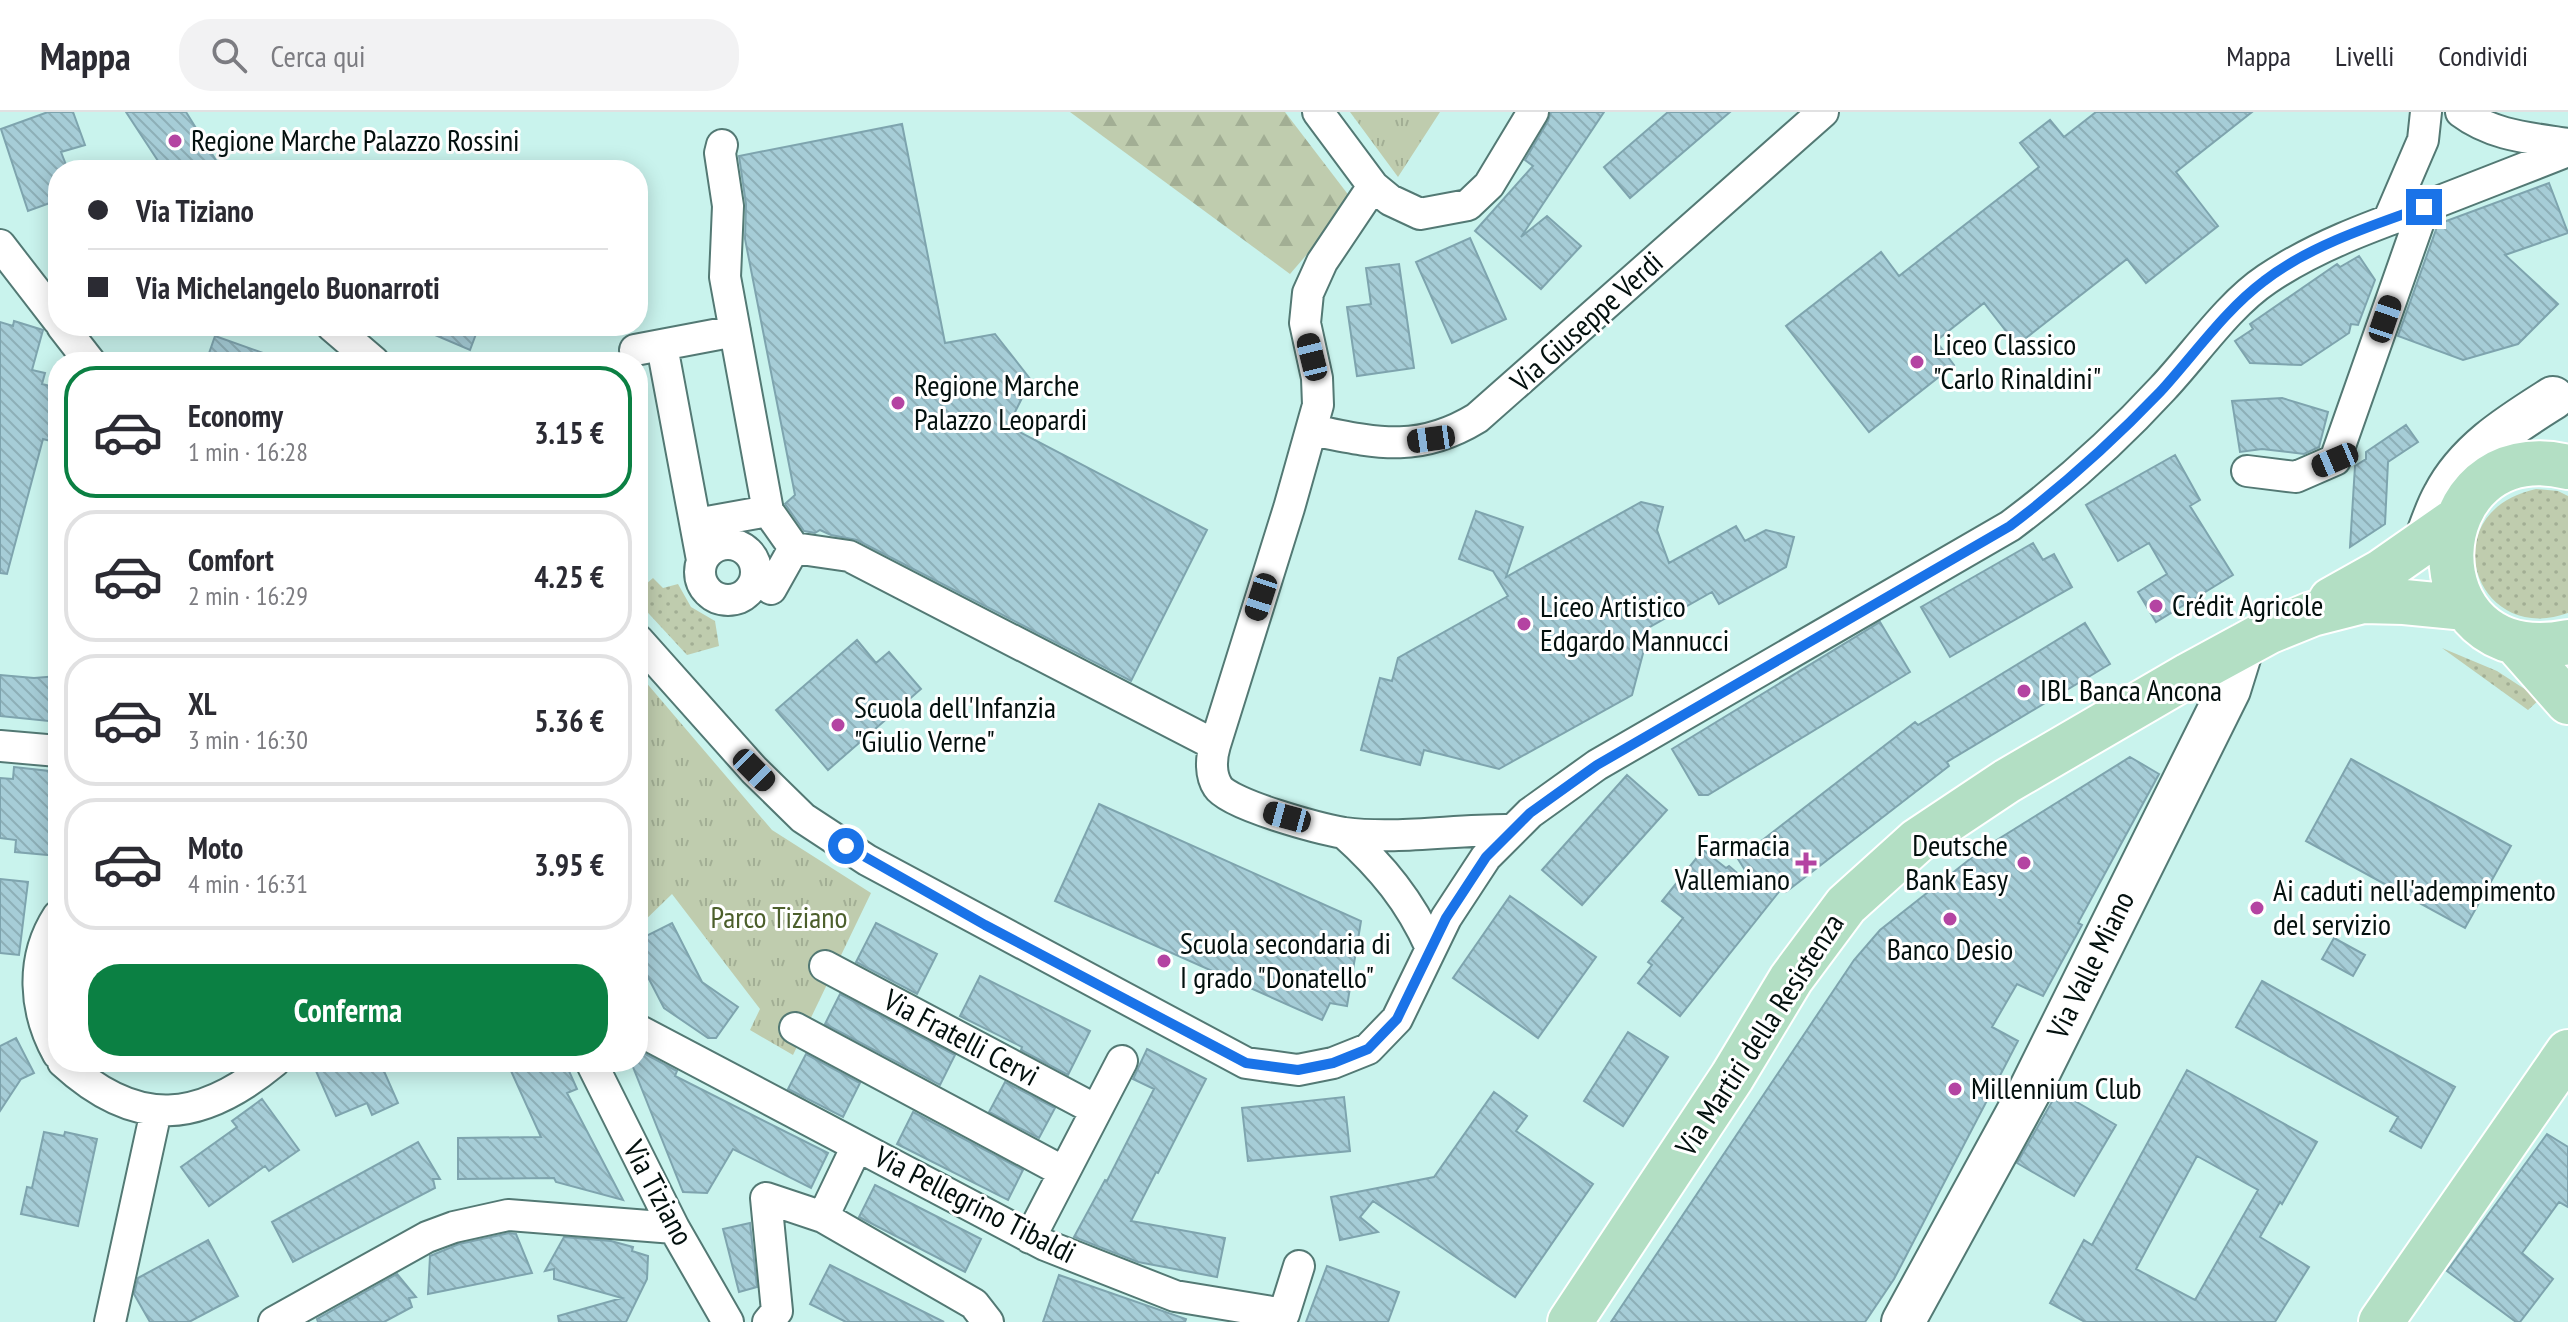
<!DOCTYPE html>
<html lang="it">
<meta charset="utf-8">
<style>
:root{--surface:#fff;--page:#f2f2f3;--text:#2b2b33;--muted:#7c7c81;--line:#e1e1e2;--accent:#0b8043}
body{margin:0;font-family:"PT Sans Narrow",sans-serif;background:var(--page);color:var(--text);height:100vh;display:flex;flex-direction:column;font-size:30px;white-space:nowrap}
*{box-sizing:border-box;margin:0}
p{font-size:26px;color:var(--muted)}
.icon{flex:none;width:44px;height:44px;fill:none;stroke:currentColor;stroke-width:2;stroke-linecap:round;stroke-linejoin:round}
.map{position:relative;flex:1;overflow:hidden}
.drawer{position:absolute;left:48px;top:240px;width:600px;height:720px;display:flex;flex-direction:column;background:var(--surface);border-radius:32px;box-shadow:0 4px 20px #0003}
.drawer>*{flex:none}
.guide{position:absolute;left:48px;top:48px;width:600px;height:176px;border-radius:32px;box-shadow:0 4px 20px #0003;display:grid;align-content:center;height:176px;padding:0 40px;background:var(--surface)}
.end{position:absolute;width:36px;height:36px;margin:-18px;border:10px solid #1a73e8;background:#fff;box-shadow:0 0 0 4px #fff}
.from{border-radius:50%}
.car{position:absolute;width:24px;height:48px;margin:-24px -12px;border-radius:10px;box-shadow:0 0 6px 2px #0007;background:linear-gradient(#222 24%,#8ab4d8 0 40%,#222 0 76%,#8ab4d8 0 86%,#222 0)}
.guide b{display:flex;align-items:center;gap:28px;height:76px;font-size:30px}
.guide b+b{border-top:2px solid var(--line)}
.guide i{width:20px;height:20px;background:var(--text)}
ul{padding:14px 0 0;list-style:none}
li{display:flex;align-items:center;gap:24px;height:132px;margin:0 16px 12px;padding:0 24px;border:4px solid var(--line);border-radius:32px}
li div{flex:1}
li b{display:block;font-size:30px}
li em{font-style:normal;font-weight:600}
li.selected{border-color:var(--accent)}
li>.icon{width:72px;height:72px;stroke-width:1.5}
.cta{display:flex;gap:16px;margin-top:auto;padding:16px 40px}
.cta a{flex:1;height:92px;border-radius:32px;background:var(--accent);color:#fff;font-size:32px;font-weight:600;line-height:92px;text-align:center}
header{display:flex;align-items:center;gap:48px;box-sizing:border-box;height:112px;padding:0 40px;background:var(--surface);border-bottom:2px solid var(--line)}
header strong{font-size:38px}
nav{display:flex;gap:44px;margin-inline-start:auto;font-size:28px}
.search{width:560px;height:72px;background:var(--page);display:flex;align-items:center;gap:20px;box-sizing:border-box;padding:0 28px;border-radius:32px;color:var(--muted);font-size:30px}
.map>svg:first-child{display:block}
.grass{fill:url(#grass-dots)}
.forest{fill:url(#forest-firs)}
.park{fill:url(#park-tufts)}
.building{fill:url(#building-back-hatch);stroke:#7ea4ae;stroke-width:2;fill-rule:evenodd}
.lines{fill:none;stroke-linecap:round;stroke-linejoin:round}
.street-casing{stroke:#537974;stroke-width:34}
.secondary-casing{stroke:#537974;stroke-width:46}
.primary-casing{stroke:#fff;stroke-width:48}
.street{stroke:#fff;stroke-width:30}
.secondary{stroke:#fff;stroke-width:42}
.primary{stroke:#b3dfc4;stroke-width:44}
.route{stroke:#1a73e8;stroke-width:10}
.poi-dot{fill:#b444a2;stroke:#fff;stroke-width:3}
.labels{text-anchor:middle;stroke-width:6;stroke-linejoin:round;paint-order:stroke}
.poi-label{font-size:30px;fill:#03100e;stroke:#fff;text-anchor:start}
.street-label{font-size:30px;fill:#03100e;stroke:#fff}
.park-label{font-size:30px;fill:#4c5f2b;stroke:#fff}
</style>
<header>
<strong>Mappa</strong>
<div class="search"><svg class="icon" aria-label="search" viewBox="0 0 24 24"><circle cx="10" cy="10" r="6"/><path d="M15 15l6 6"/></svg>Cerca qui</div>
<nav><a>Mappa</a><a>Livelli</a><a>Condividi</a></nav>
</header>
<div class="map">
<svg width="2568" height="1210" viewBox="0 0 2568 1210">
<defs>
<pattern id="grass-dots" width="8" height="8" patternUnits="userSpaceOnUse" patternTransform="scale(2)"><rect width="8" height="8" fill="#bfccae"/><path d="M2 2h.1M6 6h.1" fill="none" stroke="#a2ae94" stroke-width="1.8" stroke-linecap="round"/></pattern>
<pattern id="forest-firs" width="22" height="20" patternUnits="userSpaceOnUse" patternTransform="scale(2)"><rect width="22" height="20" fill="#bfccae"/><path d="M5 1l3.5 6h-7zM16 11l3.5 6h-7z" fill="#a2ae94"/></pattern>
<pattern id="park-tufts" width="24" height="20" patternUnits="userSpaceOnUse" patternTransform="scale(2)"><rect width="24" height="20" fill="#bfccae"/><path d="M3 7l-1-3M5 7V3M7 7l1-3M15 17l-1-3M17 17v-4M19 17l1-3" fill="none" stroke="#a2ae94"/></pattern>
<pattern id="building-back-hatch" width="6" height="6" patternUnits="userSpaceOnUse" patternTransform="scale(2)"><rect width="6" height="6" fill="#a6cdd7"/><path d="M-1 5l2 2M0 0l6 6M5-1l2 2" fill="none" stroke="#8dafb7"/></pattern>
</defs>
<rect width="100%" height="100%" fill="#c9f3ed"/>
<path class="grass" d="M2536,377L2558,379L2568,384V501C2474,535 2431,400 2536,377Z
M653,466L663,476L678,472L691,495L715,509L719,534L687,543L638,490V479Z
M2442,536L2497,559L2540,587L2528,598Z"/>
<path class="forest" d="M1070,0H1285L1353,89L1290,162Z"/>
<path class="park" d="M1350,0H1440L1398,65Z
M638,561L772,718L871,781L793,943L750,918L760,897L672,782L638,815Z"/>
<path class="building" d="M48,0H73L85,33L61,40L68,58H58V88L28,99L1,17Z
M126,0H186L222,58H164Z
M1551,0H1604L1521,125L1547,104L1581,134L1541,177L1475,119L1533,54L1525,48L1548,9Z
M1668,0H1730L1630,86L1604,55Z
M2096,0H2252L2176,60L2218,114L2146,171L2127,147L2017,233L1984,191L1936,229L1954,253L1869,320L1786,214L1881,140L1899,164L2039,55L2020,31L2050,8L2064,25Z
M902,12L945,231L995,222L1031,268L1008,314L1207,418L1131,569L857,428L831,423L820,418L815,421L804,419L785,392L795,383L745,127L746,92L739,44Z
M2549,71L2568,121L2505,143L2558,192L2518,232L2463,248L2398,224L2438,112Z
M1470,126L1506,207L1452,231L1416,150Z
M2359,144L2375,168L2358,213L2351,212L2349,221L2301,253L2250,251L2235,229L2253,217L2250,212L2337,152L2340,155Z
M1399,152L1414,256L1357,264L1347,195L1371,192L1366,156Z
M14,209L43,218L32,258L45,261L42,272L58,276V331L43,327L7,462L0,461V210L13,214Z
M414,214H479L470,238Z
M215,224L280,247V250H206Z
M2282,286L2328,300L2319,335L2304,342L2262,337L2240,340L2232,289Z
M2406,313L2418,330L2388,350L2385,412L2350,435L2355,354L2366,347V340Z
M2175,343L2200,388L2190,394L2233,463L2156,510L2138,480L2167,462L2149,431L2118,449L2086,393Z
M1641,390L1663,395L1657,418L1669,451L1736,414L1745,429L1766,418L1794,425L1786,455L1719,492L1712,480L1650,515L1632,583L1499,657L1424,638L1420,653L1361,638L1380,566L1392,569L1398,546L1508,484L1493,459L1459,447L1476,399L1523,415L1506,465Z
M2033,431L2043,448L2054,442L2072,475L1950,545L1921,495Z
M1880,510L1910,560L1708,683H1699L1672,637Z
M2085,511L2110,552L1947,650L1949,654L1786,780L1782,776L1680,904L1638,871L1652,853L1648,850L1683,806L1662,789L1703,738L1726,756L1729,754L1758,779L1738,747L1915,610L1918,613Z
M857,528L876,551L889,540L921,577L828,658L776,598Z
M0,563L34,566L58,564V610L0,604Z
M2130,645L2159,662L2078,811L2082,813L2043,884L2017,872L1992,915L2018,929L1894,1167L1865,1210H1611L1854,848L1880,818L1984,736Z
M2351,647L2511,734L2465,816L2306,729Z
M14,655L58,660V744L15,740L16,728L0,726V666L13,667Z
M1627,663L1667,698L1582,793L1542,758Z
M1099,692L1361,809L1347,894L1330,891L1322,908L1055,789Z
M0,767L28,770L19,843L0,841Z
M1510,784L1596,845L1538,926L1453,866Z
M672,811L702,870L738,895L716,926H708L664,896L638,846V828Z
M876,811L937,842L917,882L856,850Z
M2334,826L2365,843L2353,864L2322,847Z
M980,864L1090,919L1068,963L1021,938L1022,935L960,904Z
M2262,869L2455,975L2421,1036L2390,1019L2398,1005L2236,915Z
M840,882L955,943L940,973L825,912Z
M1628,920L1668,945L1623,1014L1584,989Z
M16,926L34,961L21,967L0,999V934Z
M1147,937L1206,967L1158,1061L1156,1060L1131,1109L1225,1126L1217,1165L1138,1150L1074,1125L1105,1068L1107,1069L1154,977L1133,967Z
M638,938L677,959L675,964L828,1041L811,1076L733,1037L707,1081L683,1080L631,950H638Z
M806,942L860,971L843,1005L788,977Z
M312,950H380L398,991L372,1003L367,991L336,1004Z
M507,950H565L577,977L567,981L623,1088L556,1070L554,1066L458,1067V1026L541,1025Z
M2187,958L2317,1030L2282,1092L2280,1090L2260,1125L2309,1155L2275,1210H2085L2050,1191L2084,1128L2092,1133ZM2197,1044L2258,1078L2195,1188L2136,1157Z
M1005,970L1055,996L1039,1026L989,1000Z
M2058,979L2116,1013L2074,1084L2017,1051Z
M1494,980L1527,1004L1516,1019L1593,1072L1515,1185L1373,1089L1360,1105L1378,1120L1340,1128L1331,1085L1434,1065Z
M1344,985L1350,1039L1248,1049L1242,996Z
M262,987L299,1038L269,1059L265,1054L209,1094L181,1055L237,1015L232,1009Z
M913,1000L1023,1058L1008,1088L897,1032Z
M44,1020L64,1024L65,1020L97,1027L78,1114L21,1102L27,1075L32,1076Z
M2547,1022L2568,1035V1095L2559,1090L2522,1141L2553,1167L2520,1210H2516L2447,1159Z
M418,1030L440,1067H433L435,1076L293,1150L272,1110Z
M875,1073L981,1127L965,1160L859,1105Z
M750,1111L757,1175L739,1180L723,1117Z
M509,1121L516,1122L532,1161L428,1182L430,1144L459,1132Z
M564,1125L611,1129L633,1135L632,1139L648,1144L647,1167L626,1210H559L558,1204L622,1186L554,1167V1157L545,1159Z
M208,1128L238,1184L189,1210H150L134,1182L138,1166Z
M830,1153L944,1210H846L810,1192Z
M1327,1154L1399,1180L1388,1210H1306Z
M397,1162L416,1185L409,1186L412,1195L384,1210H318L317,1207Z
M1059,1163L1186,1207L1185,1210H1043Z"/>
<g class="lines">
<defs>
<path id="street" d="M1318,0L1373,74L1390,88L1420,102L1468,93L1489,73L1533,0
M2461,0C2493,24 2530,26 2568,32
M722,33L720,41L728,94L725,165L768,399L794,436L849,444L1215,633
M1373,74L1322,150L1308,181L1305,211L1317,266L1318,293L1289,396L1215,633C1211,646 1210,663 1218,675C1229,693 1321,717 1344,721C1398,728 1457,717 1511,718
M2389,107L2423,28L2426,0
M0,133L58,208
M62,214L90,250
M332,214L374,250
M662,234L702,448
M635,238L735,219
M1312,318C1376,331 1418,342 1477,306L1823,0
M2247,359L2296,365L2335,348L2424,95
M696,412L768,399
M700 460a28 28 0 1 1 56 0a28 28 0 1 1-56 0Z
M771,477L794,436
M638,528L754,658L803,706L867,748L1246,951L1298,958L1333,951L1368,937L1397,907L1446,806L1486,745L1530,701L1597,653L2010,414C2065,373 2116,327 2163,276C2195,242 2228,193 2267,167C2316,134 2372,114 2427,94C2474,76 2521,57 2568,39
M0,634L58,639
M1344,721C1382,755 1410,789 1431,836
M58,804C30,847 34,899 58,942
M825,854L1096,998
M795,916L1064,1060
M638,918L1045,1133L1175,1184L1284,1202L1299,1154
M63,950C137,1018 200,1011 274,950
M591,950L674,1116L728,1210
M823,1105L857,1034
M1030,1126L1122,949
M110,1210L156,999
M274,1210L427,1125L454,1115L508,1103L674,1116
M768,1210L777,1199L766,1086L823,1105L974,1192L988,1210"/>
<path id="secondary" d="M2425,430C2431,415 2436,398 2444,384C2467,339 2512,312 2553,286
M1903,1210L2029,980L2229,578L2243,533"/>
<path id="primary" d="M2568,355C2418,319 2407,562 2568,530
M2331,488L2381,460L2457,407
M2516,531L2568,590
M1570,1210L1732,965L1791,867L1846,793L1917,729L2007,669L2189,563L2270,519L2312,502L2363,489L2404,490L2466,496
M2381,1210L2568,940"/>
</defs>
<use href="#street" class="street-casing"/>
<use href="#secondary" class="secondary-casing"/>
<use href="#primary" class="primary-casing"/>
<use href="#street" class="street"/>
<use href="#secondary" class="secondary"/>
<use href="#primary" class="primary"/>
</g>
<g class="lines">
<path class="route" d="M846,734L985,813L1246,951L1298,958L1333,951L1368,937L1397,907L1446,806L1486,745L1530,701L1597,653L2010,414C2064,373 2113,329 2160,280C2194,243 2224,199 2264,169C2307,135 2373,113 2424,95"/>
</g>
<g class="poi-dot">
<circle cx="175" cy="29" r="8"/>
<circle cx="1917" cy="250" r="8"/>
<circle cx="898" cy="291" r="8"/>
<circle cx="2156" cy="494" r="8"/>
<circle cx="1524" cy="512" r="8"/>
<circle cx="2024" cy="579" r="8"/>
<circle cx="838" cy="613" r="8"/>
<path d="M1802 739h8v8h8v8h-8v8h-8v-8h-8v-8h8z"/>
<circle cx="2024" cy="751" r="8"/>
<circle cx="2257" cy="796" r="8"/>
<circle cx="1950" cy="807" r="8"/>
<circle cx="1164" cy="849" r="8"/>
<circle cx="1955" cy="977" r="8"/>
</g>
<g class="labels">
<g class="poi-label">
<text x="191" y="39">Regione Marche Palazzo Rossini</text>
<text x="1933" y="243">Liceo Classico<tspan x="1933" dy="34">"Carlo Rinaldini"</tspan></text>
<text x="914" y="284">Regione Marche<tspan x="914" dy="34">Palazzo Leopardi</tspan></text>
<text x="2172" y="504">Crédit Agricole</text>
<text x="1540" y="505">Liceo Artistico<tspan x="1540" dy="34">Edgardo Mannucci</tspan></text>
<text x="2040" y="589">IBL Banca Ancona</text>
<text x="854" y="606">Scuola dell'Infanzia<tspan x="854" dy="34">"Giulio Verne"</tspan></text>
<text x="1790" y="744" text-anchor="end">Farmacia<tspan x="1790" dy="34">Vallemiano</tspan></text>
<text x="2008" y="744" text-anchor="end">Deutsche<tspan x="2008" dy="34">Bank Easy</tspan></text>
<text x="2273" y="789">Ai caduti nell'adempimento<tspan x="2273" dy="34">del servizio</tspan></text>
<text x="1180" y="842">Scuola secondaria di<tspan x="1180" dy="34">I grado "Donatello"</tspan></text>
<text x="1950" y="848" text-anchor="middle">Banco Desio</text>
<text x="1971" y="987">Millennium Club</text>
</g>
<g class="street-label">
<text transform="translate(1587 210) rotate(-42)" y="10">Via Giuseppe Verdi</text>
<text transform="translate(2091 853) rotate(-64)" y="10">Via Valle Miano</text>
<text transform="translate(1760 923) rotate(-57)" y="10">Via Martiri della Resistenza</text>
<text transform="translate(961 926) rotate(28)" y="10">Via Fratelli Cervi</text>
<text transform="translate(658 1081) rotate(62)" y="10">Via Tiziano</text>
<text transform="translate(975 1093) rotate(27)" y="10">Via Pellegrino Tibaldi</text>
</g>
<g class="park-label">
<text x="779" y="816">Parco Tiziano</text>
</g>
</g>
</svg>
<i class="end from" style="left:846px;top:734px"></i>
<i class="end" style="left:2424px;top:95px"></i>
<i class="car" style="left:2385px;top:207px;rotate:19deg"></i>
<i class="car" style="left:1312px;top:245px;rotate:346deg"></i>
<i class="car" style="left:1431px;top:327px;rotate:262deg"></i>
<i class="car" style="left:2335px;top:348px;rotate:247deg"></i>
<i class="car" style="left:1261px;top:485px;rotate:198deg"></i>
<i class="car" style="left:754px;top:658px;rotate:135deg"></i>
<i class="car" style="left:1287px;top:705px;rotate:285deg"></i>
<div class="guide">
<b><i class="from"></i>Via Tiziano</b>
<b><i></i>Via Michelangelo Buonarroti</b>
</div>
<section class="drawer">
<ul>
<li class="selected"><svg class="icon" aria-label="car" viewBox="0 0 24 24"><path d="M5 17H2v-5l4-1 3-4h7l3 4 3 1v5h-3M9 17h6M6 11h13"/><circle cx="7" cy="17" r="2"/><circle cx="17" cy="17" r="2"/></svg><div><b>Economy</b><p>1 min · 16:28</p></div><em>3.15 €</em></li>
<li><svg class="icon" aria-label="car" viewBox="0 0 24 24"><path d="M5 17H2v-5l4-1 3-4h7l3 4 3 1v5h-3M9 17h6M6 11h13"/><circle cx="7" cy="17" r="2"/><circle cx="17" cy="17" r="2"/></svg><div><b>Comfort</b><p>2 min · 16:29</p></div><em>4.25 €</em></li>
<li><svg class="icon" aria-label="car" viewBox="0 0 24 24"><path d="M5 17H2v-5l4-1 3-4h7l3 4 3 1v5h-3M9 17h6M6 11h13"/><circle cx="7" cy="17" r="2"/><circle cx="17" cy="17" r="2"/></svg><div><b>XL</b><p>3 min · 16:30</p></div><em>5.36 €</em></li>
<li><svg class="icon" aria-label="car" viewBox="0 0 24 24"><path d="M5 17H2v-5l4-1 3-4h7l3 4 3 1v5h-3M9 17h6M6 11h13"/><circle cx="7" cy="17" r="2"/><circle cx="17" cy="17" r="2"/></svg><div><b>Moto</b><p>4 min · 16:31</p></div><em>3.95 €</em></li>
</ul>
<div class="cta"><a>Conferma</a></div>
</section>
</div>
